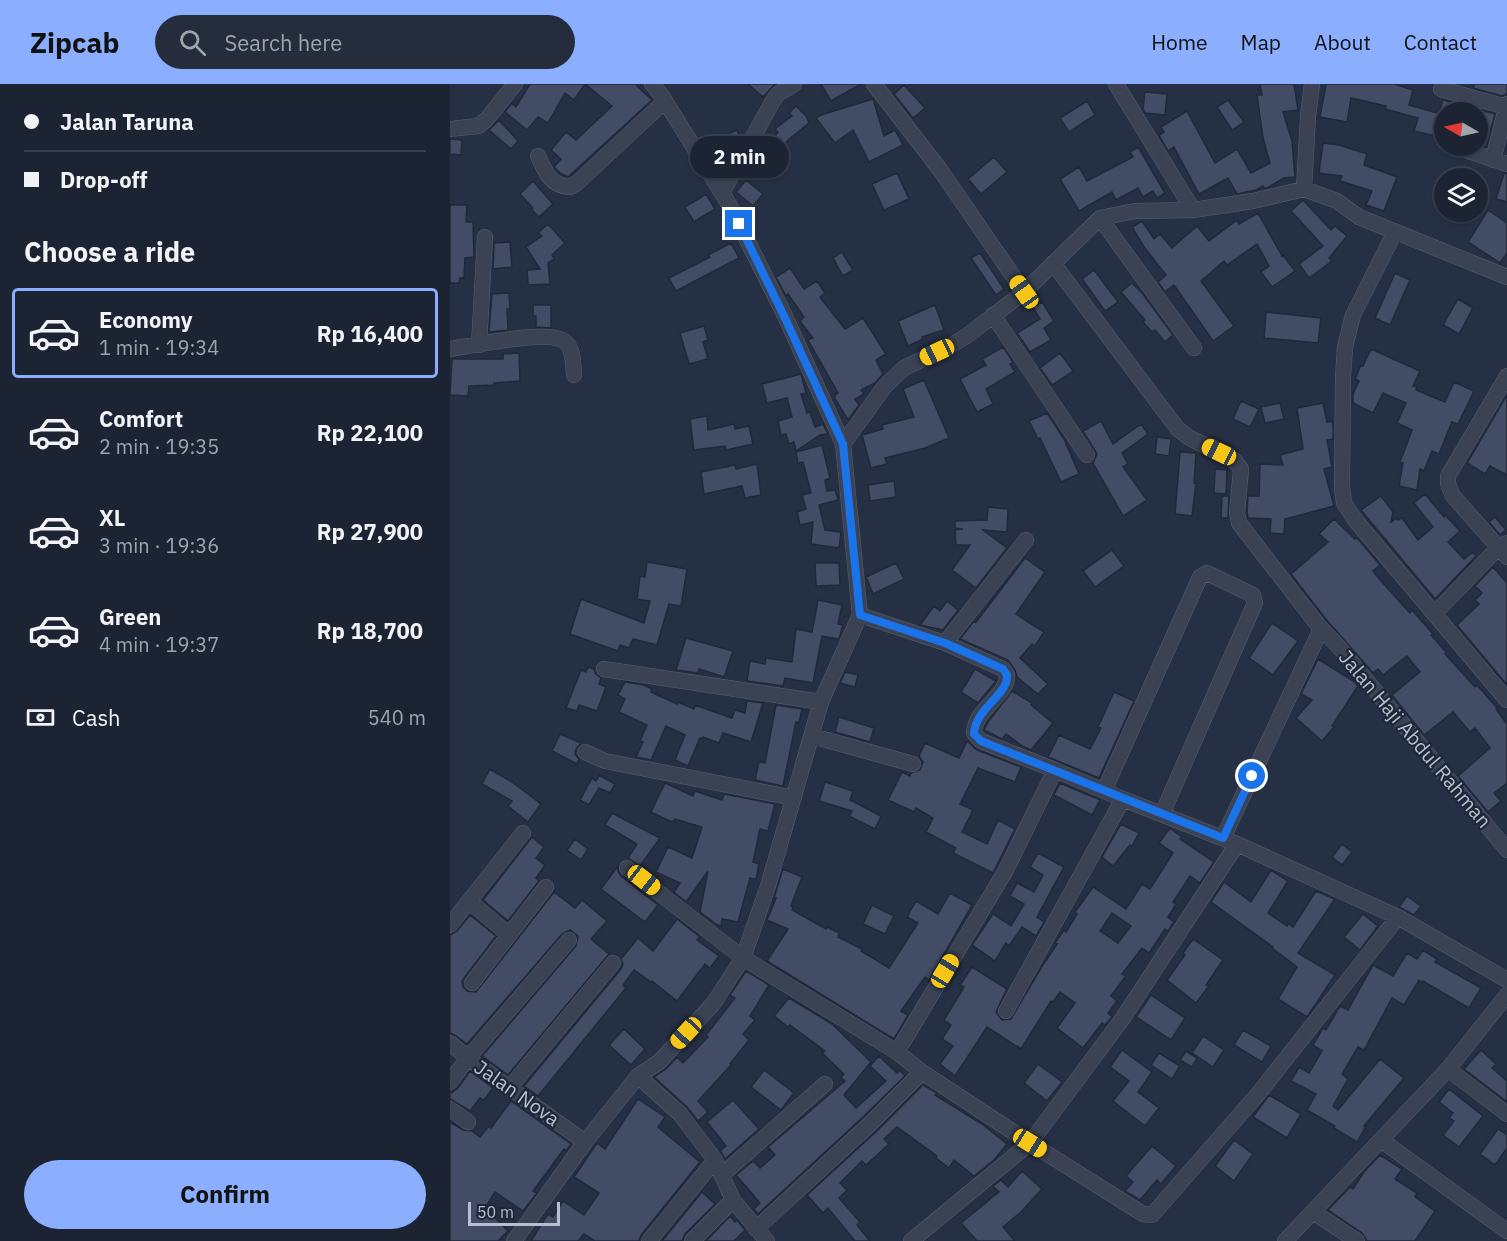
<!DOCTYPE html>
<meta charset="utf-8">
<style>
:root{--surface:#1c2433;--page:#252c3b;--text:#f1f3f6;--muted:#a0a4ac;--line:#3a414e;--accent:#8baefe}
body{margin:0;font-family:"IBM Plex Sans",sans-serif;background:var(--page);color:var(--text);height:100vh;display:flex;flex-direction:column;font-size:22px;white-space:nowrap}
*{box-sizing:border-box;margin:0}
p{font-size:20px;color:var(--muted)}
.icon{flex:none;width:33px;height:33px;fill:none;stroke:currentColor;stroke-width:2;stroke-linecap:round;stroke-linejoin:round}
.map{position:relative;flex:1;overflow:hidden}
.details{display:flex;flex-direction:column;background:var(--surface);width:450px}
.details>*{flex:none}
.banner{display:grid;align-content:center;height:132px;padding:0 24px;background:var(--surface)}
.needle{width:39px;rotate:279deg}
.fabs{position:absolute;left:984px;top:18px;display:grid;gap:12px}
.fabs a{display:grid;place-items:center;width:54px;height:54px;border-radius:50%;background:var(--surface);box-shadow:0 2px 4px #0004,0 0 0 2px var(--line);font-size:30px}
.scale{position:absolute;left:18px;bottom:15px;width:92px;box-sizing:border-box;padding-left:6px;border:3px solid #b7becd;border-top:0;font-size:16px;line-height:21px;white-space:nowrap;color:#b7becd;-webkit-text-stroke:4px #1e2739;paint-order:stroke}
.end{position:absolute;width:27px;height:27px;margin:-14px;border:8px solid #1a73e8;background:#fff;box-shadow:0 0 0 3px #fff}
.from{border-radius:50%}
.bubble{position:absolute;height:42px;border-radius:21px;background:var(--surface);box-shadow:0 2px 4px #0004,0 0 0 2px var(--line);font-size:20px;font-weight:700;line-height:42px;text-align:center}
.car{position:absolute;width:18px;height:36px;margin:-18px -9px;border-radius:8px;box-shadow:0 0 4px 2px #0007;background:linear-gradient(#f5c518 24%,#345 0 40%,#f5c518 0 76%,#345 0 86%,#f5c518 0)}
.banner b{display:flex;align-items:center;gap:21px;height:57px;font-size:22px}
.banner b+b{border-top:2px solid var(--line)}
.banner i{width:15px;height:15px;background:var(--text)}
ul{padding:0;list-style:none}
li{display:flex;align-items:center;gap:18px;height:90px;margin:0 12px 9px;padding:0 12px;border:3px solid transparent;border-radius:6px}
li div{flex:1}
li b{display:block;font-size:22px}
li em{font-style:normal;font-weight:700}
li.active{border-color:var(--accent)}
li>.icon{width:54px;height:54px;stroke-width:1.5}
h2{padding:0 24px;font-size:27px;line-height:72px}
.pay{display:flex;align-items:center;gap:15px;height:66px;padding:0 24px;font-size:22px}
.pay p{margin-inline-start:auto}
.cta{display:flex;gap:12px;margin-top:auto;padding:12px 24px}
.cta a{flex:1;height:69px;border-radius:36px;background:var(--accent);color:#111;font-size:24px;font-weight:700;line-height:69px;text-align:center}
header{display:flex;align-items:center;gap:36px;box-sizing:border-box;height:84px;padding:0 30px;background:var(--accent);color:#111}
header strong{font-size:28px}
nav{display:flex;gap:33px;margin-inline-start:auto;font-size:21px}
.search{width:420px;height:54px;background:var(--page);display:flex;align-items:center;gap:15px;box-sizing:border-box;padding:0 21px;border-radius:33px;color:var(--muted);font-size:22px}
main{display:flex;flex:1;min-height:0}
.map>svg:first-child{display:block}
.building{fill:#424c64;stroke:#20293b;stroke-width:1.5;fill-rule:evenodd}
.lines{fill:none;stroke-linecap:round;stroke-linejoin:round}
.minor-casing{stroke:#586071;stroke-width:16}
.minor{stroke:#3a4253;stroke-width:15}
.route{stroke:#1a73e8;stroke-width:8}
.labels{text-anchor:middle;stroke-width:4.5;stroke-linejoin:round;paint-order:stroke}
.street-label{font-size:20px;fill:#b7becd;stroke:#1e2739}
</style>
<header>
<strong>Zipcab</strong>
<div class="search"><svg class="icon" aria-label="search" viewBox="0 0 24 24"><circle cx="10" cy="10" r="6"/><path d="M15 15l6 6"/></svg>Search here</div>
<nav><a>Home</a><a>Map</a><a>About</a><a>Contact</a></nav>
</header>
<main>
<section class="details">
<div class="banner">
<b><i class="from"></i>Jalan Taruna</b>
<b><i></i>Drop-off</b>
</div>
<h2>Choose a ride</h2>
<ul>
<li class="active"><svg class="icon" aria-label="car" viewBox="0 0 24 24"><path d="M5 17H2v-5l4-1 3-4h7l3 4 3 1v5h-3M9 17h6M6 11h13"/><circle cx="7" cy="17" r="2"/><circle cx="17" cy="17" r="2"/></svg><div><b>Economy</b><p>1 min · 19:34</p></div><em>Rp 16,400</em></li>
<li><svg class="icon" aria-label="car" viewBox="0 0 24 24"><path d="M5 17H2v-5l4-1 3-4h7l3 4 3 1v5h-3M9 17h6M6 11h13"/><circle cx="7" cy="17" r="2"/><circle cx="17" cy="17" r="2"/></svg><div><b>Comfort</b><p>2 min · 19:35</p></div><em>Rp 22,100</em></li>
<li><svg class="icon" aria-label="car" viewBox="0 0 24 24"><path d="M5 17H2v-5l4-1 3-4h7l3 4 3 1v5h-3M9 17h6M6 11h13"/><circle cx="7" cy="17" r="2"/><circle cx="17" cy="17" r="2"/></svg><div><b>XL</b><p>3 min · 19:36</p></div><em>Rp 27,900</em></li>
<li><svg class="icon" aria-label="car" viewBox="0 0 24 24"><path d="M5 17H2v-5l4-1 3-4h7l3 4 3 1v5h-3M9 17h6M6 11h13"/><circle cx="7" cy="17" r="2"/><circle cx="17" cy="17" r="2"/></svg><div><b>Green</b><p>4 min · 19:37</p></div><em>Rp 18,700</em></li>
</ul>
<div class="pay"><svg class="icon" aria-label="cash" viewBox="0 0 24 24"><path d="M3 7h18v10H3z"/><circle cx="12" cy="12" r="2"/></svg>Cash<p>540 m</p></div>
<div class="cta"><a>Confirm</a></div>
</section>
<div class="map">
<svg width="1057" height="1157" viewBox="0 0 1057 1157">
<rect width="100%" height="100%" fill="#253044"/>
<path class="building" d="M80,0H185L202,16L118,93L110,89L104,83L111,75L101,66L116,48L126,56L162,22L135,0L124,16L115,9L98,39L88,33L77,46L55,28L62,19L66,23Z
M298,0H325L313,13Z
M371,0H411L381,17Z
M810,0H844L848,26L833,28L842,57L845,93L834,94L817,104H814L813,102L806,106L787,110L778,94L749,110L724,63L718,67L709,51L714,48L711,43L737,27L765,79L787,65L801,89L820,79L813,54L807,11H812Z
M876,0H944L963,6L959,21L994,31V54L964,47L968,34L935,25L936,22L901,14L897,38L870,33Z
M1024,0H1057V10L1052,12L1023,4Z
M454,1L475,24L463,34L444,10Z
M695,8L717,10L715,31L695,29L693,25Z
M423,15L434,52L445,46L453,61L419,78L403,46L385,59L366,34L371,31Z
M778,16L794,38L782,46L767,23Z
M993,16L1045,30L1036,63L1028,60V28H989Z
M637,17L645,31L619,48L610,34Z
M346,22L356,32L359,39L338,56L320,82L310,75L328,48L325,45L342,32L339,29Z
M49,36L68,57L61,65L39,46Z
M287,46L291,55L286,63L274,69L268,54Z
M0,55L12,56L11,71L0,70Z
M873,59L889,61L917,70L914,81L947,93L934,127L916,121L922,107L890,97L892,92L869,89Z
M688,63L715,109L707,114L703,107L693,113L688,104L666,116L662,108L629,127L610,95L629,83L637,97L683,73L680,68Z
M544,73L557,88L531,110L518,95Z
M447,89L459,115L434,126L422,100Z
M1054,89L1057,90V118L1046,115Z
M296,96L313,110L303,122L286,108Z
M83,97L103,120L89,133L81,125L83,124L70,110Z
M256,110L265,125L244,138L235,123Z
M853,116L881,146L885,142L897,152L879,174L882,177L859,194L849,180L873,162L841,127Z
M0,121H17L16,138H23L24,173L15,174L14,194H10L9,199H0Z
M1038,126L1057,139V169L1050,179L1018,158Z
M808,129L832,172L833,171L845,187L822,203L811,188L819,182L807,160L777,181L774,177L751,197L784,242L763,257L724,201L715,208L708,198L716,191L694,163L682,143L692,137L704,155L710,150L722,164L747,142L759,157L787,136L789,140Z
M98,140L115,159L102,171L104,175L98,179L100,200L78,201L77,186L90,185L76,163L92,152L88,149Z
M60,158L62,183L43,185L44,159Z
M281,159L289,174L226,207L219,194L260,173L258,171Z
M392,168L403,186L393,192L383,174Z
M530,169L554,205L546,211L521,174Z
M340,184L354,205L367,197L375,209L370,213L395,245L413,234L436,270L426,276L433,290L425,299L411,306L414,310L405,315L409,321L398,336L385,315V311L388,309L358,256L363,254L350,237L354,233L338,210L336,212L326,193Z
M644,186L668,218L655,227L632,195Z
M945,189L960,196L940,241L925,234Z
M682,199L692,209L723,251L715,258L705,246L702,248L693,238L695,236L671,208Z
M59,209L60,225H57L58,246L39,248L42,210Z
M1008,215L1023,224L1009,250L993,241Z
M592,218L604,237L594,244L601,256L580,268L567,249L590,235L583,223Z
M83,221H101V244L86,243V232H83Z
M485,221L494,246L472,253L473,255L458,262L448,237Z
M816,228L871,234L868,259L814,254Z
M254,242L258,256L253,258L258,275L239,280L230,249Z
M553,263L563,278L560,280L565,288L536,305L543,320L527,328L510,295L536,281L532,275Z
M921,265L970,287L963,302L967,303L966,306L995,318L1004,298L1024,307L1008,340L1002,338L989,370L982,367L974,387L970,385L967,406L949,402L953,379L950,378L962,346L947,339L956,319L933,309L923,329L903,319V310L909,297L905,295L911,281L913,282Z
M69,269L70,297L44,299V301L19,302L18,312L0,311L2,275H53V270Z
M610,269L623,287L602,301L590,284Z
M351,290L356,309L351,310L357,329L360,328L365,343L373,340L378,350L370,351L346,367L344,358L339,360L336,350L331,351L328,337L342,333L337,314L317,319L312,300Z
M474,296L499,354L475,364L435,374L437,380L421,384L412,351L433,345L432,341L464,333L453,305Z
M1057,311V391L1040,382L1035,390L1017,379Z
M791,317L809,325L800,343L783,335Z
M830,319L834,335L815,339L811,323Z
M873,319L877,338L882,337L883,343V355L877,356L882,383L874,385L884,422L835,435L834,450L820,449L821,435L798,434L797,428L798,412H809L810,380L833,381L830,371L853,365L847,324Z
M597,329L614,355L629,390L611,398L590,354L588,355L579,337Z
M257,332L258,346L284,340L285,345L299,342L303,360L276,366L275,362L244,366L240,335Z
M651,337L663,360L691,340L698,350L672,369L678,380L673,383L697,416L673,432L643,379L647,370L633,347Z
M707,353L721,355L719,372L705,370Z
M372,361L380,394L375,396L377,407L385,406L388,416L369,421L375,446L391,448L389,464L361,460L363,438L350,441L347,428L356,425L352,411L361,409L353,378L348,379L346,368Z
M730,368L746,369L744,399H746L742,432L725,430Z
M307,380L311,411L295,414L292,402L254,410L251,388L285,381L286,385Z
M765,385L777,386L776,410L764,409Z
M444,397L446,413L420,417L418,401Z
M975,410L994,433L995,431L1010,447L998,458L1014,475L1023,468L1026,472L985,515L911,426L931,412L943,428L941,438L947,434L948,436L952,434L968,456L983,443L964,419Z
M772,412H779L778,434H771Z
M538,423L558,425L557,448L533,446L557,464L526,504L502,486L520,461H506L505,446L513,445L505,444V437L537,436Z
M1045,433L1056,446L1050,451L1039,438Z
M884,435L905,455L907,454L930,481L923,487L931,497L960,529L962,526L983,550L981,551L996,568L995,570L1025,603L1027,601L1047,624L1046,625L1057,640V699L1044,709L1051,717L1038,728L1008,692L1040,664L1025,644L1020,648L1003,628L974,651L942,611L970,588L957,572L933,591L928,585L923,589L875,534L841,490L878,458L869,450Z
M662,466L674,482L645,503L633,487Z
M575,474L595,488L566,530L594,548L585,562L582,560L570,574L598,600L588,610L567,593L565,586L558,576L510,555L524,537L526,538Z
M197,478L237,485L231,522L219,520L207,561L183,555L179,564L170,561L168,567L120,550L131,515L194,539L200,517L187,515L190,492L195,493Z
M365,479H389L390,501L366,502Z
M446,479L454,495L423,510L416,493Z
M1043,483L1057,499V601L1007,541L1029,520L1025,516L1032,509L1025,502Z
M368,516L392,521L388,540L393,541L389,555L372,552L363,599L335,594L333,602L297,597L300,577L315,580L316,574L342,578L346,545L362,548Z
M497,517L508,526L493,546L470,541L484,522L490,527Z
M822,539L848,557L823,591L799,574Z
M236,554L283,567L274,593L249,585L248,589L226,586Z
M868,575L905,598L908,602L882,642L884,643L872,657L846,634L862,616L851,610Z
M138,583L144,585L145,589L151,594L149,600L156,603L147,627L129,621L127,627L116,624L131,586L136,588Z
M525,585L546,597L528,619L511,608Z
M395,588L408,591L405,603L390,599Z
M175,598L194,601L202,605L201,608L227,620L228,618L244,625L245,621L282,634L285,626L295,629L297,617L313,619L301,658L273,649L269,659L253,653V655L250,654L238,682L225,676L235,651L216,642L201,676L186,673L193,658L190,657L197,641L169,628L175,615L168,611Z
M562,607L582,619L581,621L603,639L581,666L572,662L556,650L552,655L534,646L538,638Z
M664,608L684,617L649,694L598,673L609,651L640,665L651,644L648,643Z
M326,621L352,625L349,639L346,638L333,702L305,696L309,678L315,679Z
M389,633L424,644L420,658L385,648Z
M110,650L131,659L126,665L125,670L129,675L127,680L102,667Z
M517,657L527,666L571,683L565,698L528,684L510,720L523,726L512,748L537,760L548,736L565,745L543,789L503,769L506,764L476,748L483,734L466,724L464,728L438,716L452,688L460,692L461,689L470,686L473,678L469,672L475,659L509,674Z
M40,685L62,698L91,720L78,738L58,722L62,717L32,700Z
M149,691L165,700L160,709L149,704L139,721L130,716L142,694L146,697Z
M375,698L403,707L400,716L431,732L425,745L399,732L402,727L369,717Z
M215,699L243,712L245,707L272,716L274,710L325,720L318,747L310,745L303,778L309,780L306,795L300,794L288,838L272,835L271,842L266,840L250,828L258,787L236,818L224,808L230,799L206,788L218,763L242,774L252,743L225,735L222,738L201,728Z
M610,699L650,716L642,731L604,711Z
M162,729L210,754L190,782L178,774L187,760L155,741Z
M671,740L689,749L682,762L680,761L663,782L652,773Z
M720,744L732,753L730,755L764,778L750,799L740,792L723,818L726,820L718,833L724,838L718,847L715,845L699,869L692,864L672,890L676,892L661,912L667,917L658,929L662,933L655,941L652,939L633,964L607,944L625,919L610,908L603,918L601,917L571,965L537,943L505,992L490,980L503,962L492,955L501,941L494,936L514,903L510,901L522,883L557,905L546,928L552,936L561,935L591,884L607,860L605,859L614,846L616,848L627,830L625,828L643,803L676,825L692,800L700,805L723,769L709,759ZM662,829L681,842L668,859L650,847Z
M82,753L94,763L86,774L95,781L86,794L89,797L58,837L33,816Z
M125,755L138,765L131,776L117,766Z
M892,760L902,768L892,781L882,773Z
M588,769L614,783L587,833L594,838L586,852L572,843L559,862L556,859L545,877L522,861L543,830L561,842L574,820L560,812L567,799L584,808L593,791L580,783Z
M168,782V787L171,792L208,821L195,838L151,805Z
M333,785L352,793L341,822L343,823L342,826L376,845L377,843L389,849L388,853L412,865L411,867L439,884L468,839L457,833L466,817L488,830L500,809L522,821L479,896L475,893L451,927L458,931L444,955L317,877L338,845L317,836L326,814H324Z
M821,786L838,797L818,829L837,842L838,839L843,843L866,807L885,815L848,869L885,891L857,933L828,915L847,883L822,864L823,863L761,818L774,798L801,818Z
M104,808L125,824L132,816L157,837L141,855L159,870L58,991L32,972L126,862L128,852L120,846L112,850L17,960L6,952L0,949V851L7,847L20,831L46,852L12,897L13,903L17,907L26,908Z
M957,812L971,822L964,831L949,823Z
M422,821L444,832L435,850L413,840Z
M913,830L928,842L910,866L894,853Z
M227,835L250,853L247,856L269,872L260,884L255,880L227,917L202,897L201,898L184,886L173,901L176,904L88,1012L74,1002L171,885L173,880L171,875L188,854L203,867Z
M743,855L773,876L756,901L759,902L746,919L717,896L735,871L733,869Z
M973,866L987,875L985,878L1031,904L1019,924L973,897L972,899L969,896L954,921L942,914L914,966L908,963L892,990L898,995L883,1022L888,1026L930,975L954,994L914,1042H916L907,1058L884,1044L885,1042L857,1026L866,1010L841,997L849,983L859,989L872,967L863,961L873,944L876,946L890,922L898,926L923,881L943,892L957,869L967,875Z
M296,887L319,901L300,932L305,936L293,950L299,956L280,980L281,981L248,1017L258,1028L248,1037L237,1023L204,993L216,985L227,973L233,979L258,953L256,951L285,914L280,911Z
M701,911L735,934L721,956L686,933Z
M339,914L382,940L421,978L394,1011L406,1024L436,997L420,982L429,972L447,989L450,986L455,992L414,1032L308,1130L304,1125L310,1119L286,1091L303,1077L310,1084L325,1071L318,1063L395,997L391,994L394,990L372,969L375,967L340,941L338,943L324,932Z
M174,945L195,965L181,981L159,961Z
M793,946L821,962L812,978L784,961Z
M753,952L774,966L763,983L742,969Z
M672,966L702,988L688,1008L709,1024L695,1042L663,1017L679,997L660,983Z
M1031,966L1046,980L1042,984L1057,997V1018L1014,985Z
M736,967L747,974L742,983L730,976Z
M709,969L730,982L722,995L701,981Z
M588,980L612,998L597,1017L574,999Z
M314,986L344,1009L331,1026L301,1003Z
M20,987L43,1004L34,1016L30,1014L20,1027L0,1015V1010L8,1004Z
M473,1001L487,1009L485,1011L532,1040L557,1060L544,1076L524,1092L504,1076L499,1084L486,1074L487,1072L447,1043L434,1055L439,1060L416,1081L412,1077L390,1099L397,1106L389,1114L410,1138L407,1141L420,1157H405L378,1124L373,1129L357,1111L428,1046Z
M999,1005L1033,1032L1009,1063L993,1051L1004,1037L999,1034L1003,1029L989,1018Z
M819,1011L851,1030L837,1054L803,1033Z
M188,1015L215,1033L208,1043L250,1078L191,1151L189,1157H145L134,1150L128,1157H81L98,1130L103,1133L113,1117L134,1131L149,1109L124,1093L147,1059L155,1065Z
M283,1016L309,1045L275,1075L270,1067L276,1062L257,1038Z
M61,1017L121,1060L116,1067L114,1065L83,1107L87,1109L73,1127L45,1108L35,1124L58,1147L48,1157H0V1038L13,1046L22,1047L30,1053L39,1042L41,1044Z
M1048,1045L1057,1051V1064L1045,1081L1030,1070Z
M784,1056L803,1070L784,1097L765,1082Z
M702,1062L726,1082L711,1100L707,1096L690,1116L675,1107L683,1098L676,1092Z
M930,1071L952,1085L945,1095L967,1109L965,1113L985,1127L965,1157H917L912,1149L878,1126L900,1103L903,1105L914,1088Z
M572,1087L592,1105L571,1128L553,1143L565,1157H527L511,1139L549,1108L543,1102L551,1096L558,1103Z
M252,1108L265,1120L235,1150L232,1157H212Z
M280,1132L285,1138L287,1136L295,1146L284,1157H256Z"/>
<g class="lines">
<defs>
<path id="minor" d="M424,0L491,87L574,208
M666,0L743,126
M991,5L1057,23
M0,45L28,42L36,36L65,0
M1003,62L1057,80
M88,72C95,88 101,102 120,103L127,99L215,17
M1043,76L1057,20
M854,105L858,32L862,0
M272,109L324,15L328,10L344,0
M650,134L744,264
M945,148L903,231L895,263L893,293L892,403L894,419L906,437L1057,616
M603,179L727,344L738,353L784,376L791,385L787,429L789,439L868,541L889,563L1057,766
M543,231L637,371
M29,261L35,153
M0,265C22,262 97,245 114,257C124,263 123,281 124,291
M1057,292L998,392V400L1003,412L1057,473
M393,360L435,302L454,284L500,262L518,251L574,208L650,134L685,127L743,126L803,117L854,105L887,117L909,133L1057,193
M985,529L1049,463L1057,459
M410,531L495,559L553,585L557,591C558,612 525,624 524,649L531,657L605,686L673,715L787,760L948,833L1057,896
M495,559L576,456
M154,585L371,618
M362,652L463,680
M135,668L155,677L344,714
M654,707L750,493L757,489L803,511L805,519L712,730
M773,754L871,545
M177,784L293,874L447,968L472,988L580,1059L673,934L787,760
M19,817L59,851
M0,841L73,749
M22,899L96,803
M556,927L673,715
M0,959L18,974L135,1058
M447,968L556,786L605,686
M998,985L1057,1030
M188,992L230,1030L265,1076L283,1116L317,1157
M0,998L18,974L119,856
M60,1003L163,879
M0,1025L18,1038
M931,1056L1057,1147
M273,1090L375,1000
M863,1128L907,1157
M306,1145L421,1039L472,988
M64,1157L135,1058L188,992L209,978L263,920L293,874L318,802L371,618L410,531L393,360L335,232L280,122L212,12L202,0
M199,1157L265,1076
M242,1157L283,1116
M461,1157L580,1059L693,1130L702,1131L808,1010L948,833
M835,1157L998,985L1057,911"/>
</defs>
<use href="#minor" class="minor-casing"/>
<use href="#minor" class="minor"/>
</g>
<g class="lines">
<path class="route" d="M289,140L334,232L393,360L410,531L495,559L553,585L557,591C558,612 525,624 524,650L531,657L773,754L802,692"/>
</g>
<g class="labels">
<g class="street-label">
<text transform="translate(965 655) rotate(50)" y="7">Jalan Haji Abdul Rahman</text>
<text transform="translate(67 1009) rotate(35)" y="7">Jalan Nova</text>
</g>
</g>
</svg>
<div class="fabs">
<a><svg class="needle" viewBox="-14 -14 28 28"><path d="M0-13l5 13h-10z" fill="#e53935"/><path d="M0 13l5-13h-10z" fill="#a0a4ac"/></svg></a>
<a><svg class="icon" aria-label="layers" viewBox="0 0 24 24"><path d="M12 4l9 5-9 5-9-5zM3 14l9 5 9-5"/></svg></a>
</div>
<div class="scale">50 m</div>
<i class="end from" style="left:802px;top:692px"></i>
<i class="end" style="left:289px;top:140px"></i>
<div class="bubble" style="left:240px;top:52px;width:99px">2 min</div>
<i class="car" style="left:574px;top:208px;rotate:325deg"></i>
<i class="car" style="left:487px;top:268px;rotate:245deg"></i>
<i class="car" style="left:769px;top:368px;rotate:296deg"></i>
<i class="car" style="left:194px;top:796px;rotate:128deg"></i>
<i class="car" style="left:495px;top:887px;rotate:31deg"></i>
<i class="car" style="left:236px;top:949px;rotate:223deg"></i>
<i class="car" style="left:580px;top:1059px;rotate:122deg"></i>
</div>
</main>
